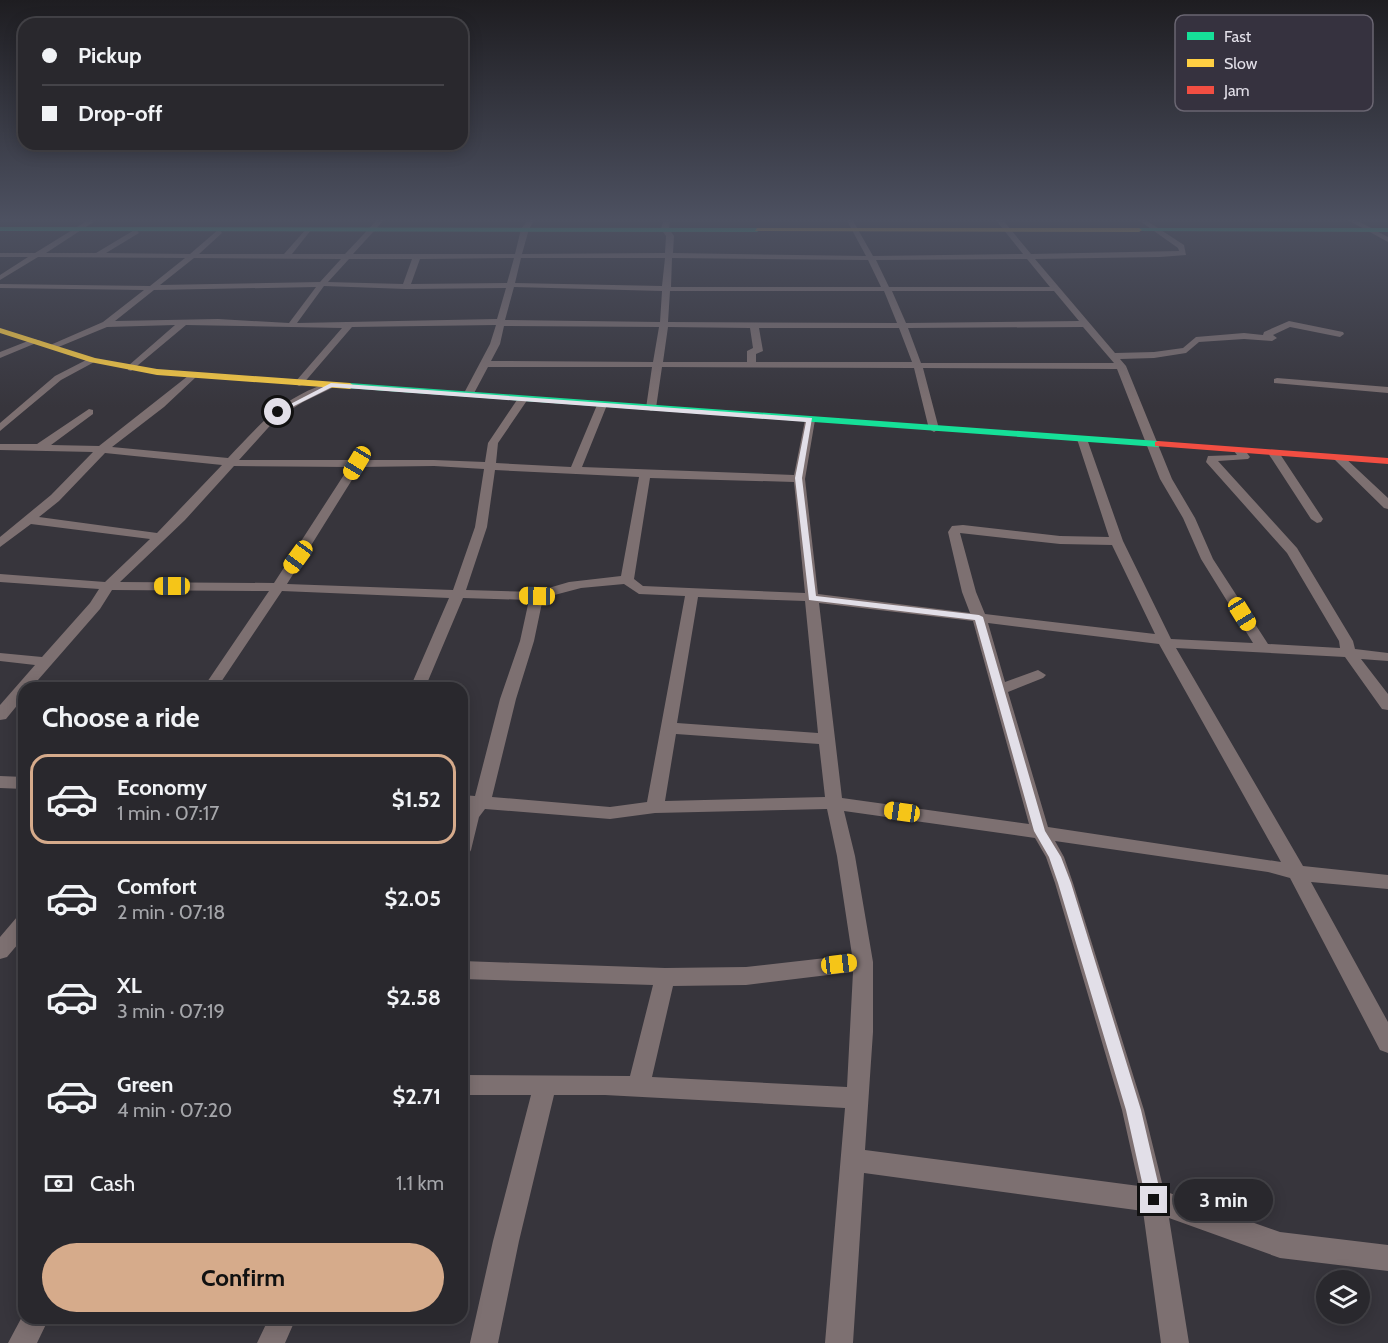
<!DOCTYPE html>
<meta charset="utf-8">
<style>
:root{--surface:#29282d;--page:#313035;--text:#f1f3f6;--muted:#a5a6aa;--line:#454449;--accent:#d6ab8b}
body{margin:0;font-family:Cabin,sans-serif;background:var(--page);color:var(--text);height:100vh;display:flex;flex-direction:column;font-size:22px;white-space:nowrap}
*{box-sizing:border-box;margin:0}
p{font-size:20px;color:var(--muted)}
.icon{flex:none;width:33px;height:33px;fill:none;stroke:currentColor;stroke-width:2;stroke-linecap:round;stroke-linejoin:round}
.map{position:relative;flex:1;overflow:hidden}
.details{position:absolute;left:18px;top:682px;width:450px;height:642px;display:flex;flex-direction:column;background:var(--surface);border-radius:18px;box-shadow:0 3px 15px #0003,0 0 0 2px var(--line)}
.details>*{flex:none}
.top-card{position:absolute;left:18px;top:18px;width:450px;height:132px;border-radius:18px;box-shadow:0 3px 15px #0003,0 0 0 2px var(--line);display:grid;align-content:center;height:132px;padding:0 24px;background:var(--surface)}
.fabs{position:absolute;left:1316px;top:1270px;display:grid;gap:12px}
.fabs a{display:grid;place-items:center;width:54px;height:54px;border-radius:50%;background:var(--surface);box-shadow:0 3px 15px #0003,0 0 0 2px var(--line);font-size:30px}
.end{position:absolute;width:27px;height:27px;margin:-14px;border:8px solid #e2dfe8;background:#111;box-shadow:0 0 0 3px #111}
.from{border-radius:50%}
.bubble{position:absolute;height:42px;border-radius:21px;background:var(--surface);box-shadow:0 3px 15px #0003,0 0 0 2px var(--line);font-size:20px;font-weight:700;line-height:42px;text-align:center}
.car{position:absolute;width:18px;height:36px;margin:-18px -9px;border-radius:8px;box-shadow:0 0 4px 2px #0007;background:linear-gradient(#f5c518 24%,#345 0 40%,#f5c518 0 76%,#345 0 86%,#f5c518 0)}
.top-card b{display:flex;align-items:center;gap:21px;height:57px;font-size:22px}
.top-card b+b{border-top:2px solid var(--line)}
.top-card i{width:15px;height:15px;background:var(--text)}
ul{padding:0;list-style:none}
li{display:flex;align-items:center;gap:18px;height:90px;margin:0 12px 9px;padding:0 12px;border:3px solid transparent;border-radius:18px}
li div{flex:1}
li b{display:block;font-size:22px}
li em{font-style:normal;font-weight:700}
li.selected{border-color:var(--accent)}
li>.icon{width:54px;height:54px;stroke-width:1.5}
h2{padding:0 24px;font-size:27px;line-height:72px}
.pay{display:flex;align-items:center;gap:15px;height:66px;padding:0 24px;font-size:22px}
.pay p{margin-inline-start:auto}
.action{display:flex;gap:12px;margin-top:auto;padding:12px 24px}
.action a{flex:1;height:69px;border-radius:36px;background:var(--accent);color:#111;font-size:24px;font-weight:700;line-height:69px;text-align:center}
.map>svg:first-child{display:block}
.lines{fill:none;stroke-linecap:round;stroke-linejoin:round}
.street{fill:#7d7071;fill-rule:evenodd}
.fast{fill:#16e098;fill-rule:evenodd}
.slow{fill:#ffcf43;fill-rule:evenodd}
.jam{fill:#f24e42;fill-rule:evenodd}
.route{fill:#e2dfe8}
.key{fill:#36323f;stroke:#6a6672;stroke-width:1.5}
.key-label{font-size:16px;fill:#e2dfe8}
</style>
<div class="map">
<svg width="1388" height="1343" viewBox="0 0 1388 1343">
<rect width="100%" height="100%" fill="#37353c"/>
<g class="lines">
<path class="street" d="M90,219H98L46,253H96L136,229L139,233L106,253L190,254L219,229L222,233L199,254H284L307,228L311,230L292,254H345L378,219H385L353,254H515L521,229L529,219H535L529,229L522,254L665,253L666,236L661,229L664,219H670L669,229L674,236L673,253L866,256L846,219H852L873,256L1023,254L995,219H1002L1031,254L1179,251L1178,248L1137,219H1144L1184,245L1186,255L1160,257L1035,259L1115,353L1154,352L1183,348L1196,337L1244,333L1263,335L1264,332L1289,321L1343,332L1344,334L1340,337L1290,327L1273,335L1277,338L1272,341L1244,339L1199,342L1186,353L1154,358L1120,359L1126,366L1172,479L1195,518L1213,559L1268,644L1340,648L1339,641L1287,553L1206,462L1208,456L1237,455L1234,451L1240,448L1244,449L1250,457L1248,459L1218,461L1297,548L1353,641L1355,649L1388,653V661L1361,659L1388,694V710L1382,709L1345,657L1176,648L1303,866L1388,875V889L1311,882L1388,1022V1053L1380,1050L1290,878L1268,872L1055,841L1064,857L1073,883L1144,1110L1164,1191L1280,1232L1388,1245V1271L1280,1258L1169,1218L1189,1343H1161L1143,1211L864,1173L853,1343H825L845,1108L605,1095H554L519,1241L498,1343H470L493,1241L531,1095H462V1075L630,1076L653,985L462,979V961L665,968L746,967L852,955L837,856L827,809L655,813L610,819L485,809L479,817L471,850L468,855L462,857V816L467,808L462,807V795L475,796L500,699L520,641L529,600L463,598L425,688H410L449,598L282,591L217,688H203L269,591L112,590L100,609L31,688H24V697L6,719L0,720V705L35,665L0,661V653L42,657L90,603L99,589L0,582V574L105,582L150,539L31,524L0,547V537L51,495L93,452L0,450V444H37L89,409L93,410V414L51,445L99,446L193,372L196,373V377L164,407L112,447L228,458C260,424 284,396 331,382L336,385L334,387L303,402L276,419L239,460H434L485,462L488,443L519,397L523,396L528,399L498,443L496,463L571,467L597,405L602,402L607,405L582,467L794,475L805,420L810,417L815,420L805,479L818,594L970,613L962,592L948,532L952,526L963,525L1060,536L1109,537L1077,439L1082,436L1087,439L1123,541L1171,639L1253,643L1201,559L1183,518L1160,479L1117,369L923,368L939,429L934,432L929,429L914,368L662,367L656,408L651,411L646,408L652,367H488L472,397H464L463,395L490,344L496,325L352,327L302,385L299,386L294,383L296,381L342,328L186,325L131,371L128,370V366L175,325L107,327L56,348L48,346L103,322L144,290L0,288V284L150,286L185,258L38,257L0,280V275L28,257H0V253H35ZM194,258L341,259L320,282L160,285ZM514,258L507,283L411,284L420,259ZM521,258H665L662,286L515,283ZM672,258L868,260L881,287H671ZM349,259H412L403,284L328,282ZM1027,259L1050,287H889L876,260ZM324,286L406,289L506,288L497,319L297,323ZM316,287L289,323L218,319L115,321L154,290ZM514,287L662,291L660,322L505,320ZM670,291H884L897,323L668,322ZM892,291H1054L1079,321L906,323ZM504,326L659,327L653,362L491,361L500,344ZM668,327L750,328L753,348L747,351V362H663ZM1083,327L1114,363H921L908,328ZM759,328H899L912,362H756V354L763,351ZM105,453L222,465L157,533L39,517L59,501ZM234,466L349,467L274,583L120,582L185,520ZM434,466L484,469L475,527L453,590L287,584L360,467ZM495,470L639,477L621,576L569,582L535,592L466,590L487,527ZM650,478L794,482L805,593L643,586L634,579ZM960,533L1060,544L1112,545L1155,634L985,614L976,592ZM624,584L639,594L685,596L647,802L610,807L492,797L516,699L534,641L543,598L581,588ZM698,597L805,601L818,733L677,723ZM819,603L973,621L1029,824L842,798ZM988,623L1159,644L1281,862L1048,827L1008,692L1043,678L1046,675L1038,670L1005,682ZM676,734L819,744L825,797L665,801ZM844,811L1035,838L1046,857L1055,883L1122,1110L1139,1186L865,1150L873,1032V962L855,856ZM853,972L847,1087L652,1077L673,986L746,985Z
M1346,219H1354L1388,237V242Z
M33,339L41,341L0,358V352Z
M90,358L98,360L61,380L0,431V423L55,376Z
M1277,378L1388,387V393L1274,383V379Z
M1274,450L1278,451L1323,519L1321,522L1317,523L1311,519L1268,453Z
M1339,455L1343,456L1388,498V509L1384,508L1335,460L1333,458Z
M0,776L24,777V789L0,788Z
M24,915V937L7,957L0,959V937L17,917Z
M24,1313V1318H49L37,1343H8Z
M269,1318H296L285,1343H257Z"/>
<path class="fast" d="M0,227L757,228L760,230L757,232L0,231Z
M1139,228H1388V232L1137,231Z
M350,383L1158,441L1163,444L1158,447L347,388L346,386Z"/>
<path class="slow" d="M757,228H1139L1142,230L1139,232L755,231Z
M0,328L95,358L157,369L350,383L354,386L350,389L157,375L90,362L0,333Z"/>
<path class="jam" d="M1158,441L1388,458V464L1155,446V442Z"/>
</g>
<linearGradient id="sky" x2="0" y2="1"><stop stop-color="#1e1d21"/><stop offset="0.54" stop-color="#4d5161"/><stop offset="1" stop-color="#4d5161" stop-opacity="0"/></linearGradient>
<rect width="1388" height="407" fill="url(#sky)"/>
<path class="route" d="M331,383L812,418L802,478L816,596L979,615L983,617L1045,831L1061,857L1071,883L1141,1110L1162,1200L1160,1205L1154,1208L1148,1205L1146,1200L1126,1110L1058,883L1049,857L1034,831L975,620L809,600L795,478L806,422L332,387L280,413L275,412Z"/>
<rect x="1175" y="15" width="198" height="96" rx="9" class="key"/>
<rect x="1187" y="32" width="27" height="8" fill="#16e098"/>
<rect x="1187" y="59" width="27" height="8" fill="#ffcf43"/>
<rect x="1187" y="86" width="27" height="8" fill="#f24e42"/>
<g class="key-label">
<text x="1224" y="42">Fast</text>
<text x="1224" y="69">Slow</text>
<text x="1224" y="96">Jam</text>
</g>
</svg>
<div class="fabs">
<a><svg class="icon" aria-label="layers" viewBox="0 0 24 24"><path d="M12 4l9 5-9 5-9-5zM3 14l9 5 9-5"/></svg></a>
</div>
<i class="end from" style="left:278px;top:412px"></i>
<i class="end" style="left:1154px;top:1200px"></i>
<div class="bubble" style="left:1174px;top:1179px;width:99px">3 min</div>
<i class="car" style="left:357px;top:463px;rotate:211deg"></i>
<i class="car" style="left:298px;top:557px;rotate:216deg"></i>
<i class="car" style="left:172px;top:586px;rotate:270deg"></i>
<i class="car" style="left:537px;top:596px;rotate:271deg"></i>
<i class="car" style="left:1242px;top:614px;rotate:148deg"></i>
<i class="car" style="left:902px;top:812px;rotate:278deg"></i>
<i class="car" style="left:839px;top:964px;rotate:83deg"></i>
<div class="top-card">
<b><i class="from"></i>Pickup</b>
<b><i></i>Drop-off</b>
</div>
<section class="details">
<h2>Choose a ride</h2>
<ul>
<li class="selected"><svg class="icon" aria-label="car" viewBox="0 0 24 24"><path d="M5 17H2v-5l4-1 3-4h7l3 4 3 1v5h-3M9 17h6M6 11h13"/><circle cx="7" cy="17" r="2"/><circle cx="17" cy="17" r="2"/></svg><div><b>Economy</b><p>1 min · 07:17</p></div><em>$1.52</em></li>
<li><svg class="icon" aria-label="car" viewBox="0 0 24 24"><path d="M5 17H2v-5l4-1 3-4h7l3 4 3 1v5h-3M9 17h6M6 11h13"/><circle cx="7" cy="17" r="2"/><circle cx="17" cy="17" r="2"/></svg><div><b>Comfort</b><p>2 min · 07:18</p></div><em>$2.05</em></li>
<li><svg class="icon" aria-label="car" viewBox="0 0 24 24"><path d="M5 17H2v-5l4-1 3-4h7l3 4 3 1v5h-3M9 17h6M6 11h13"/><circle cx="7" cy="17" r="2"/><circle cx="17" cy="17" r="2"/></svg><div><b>XL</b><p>3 min · 07:19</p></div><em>$2.58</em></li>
<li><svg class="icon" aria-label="car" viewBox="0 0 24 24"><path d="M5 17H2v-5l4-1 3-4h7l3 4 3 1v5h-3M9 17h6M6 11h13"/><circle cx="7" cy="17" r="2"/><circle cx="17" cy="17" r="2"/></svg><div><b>Green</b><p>4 min · 07:20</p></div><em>$2.71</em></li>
</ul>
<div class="pay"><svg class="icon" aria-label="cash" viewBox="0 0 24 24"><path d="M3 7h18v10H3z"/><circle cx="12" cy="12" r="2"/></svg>Cash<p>1.1 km</p></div>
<div class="action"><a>Confirm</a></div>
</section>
</div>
